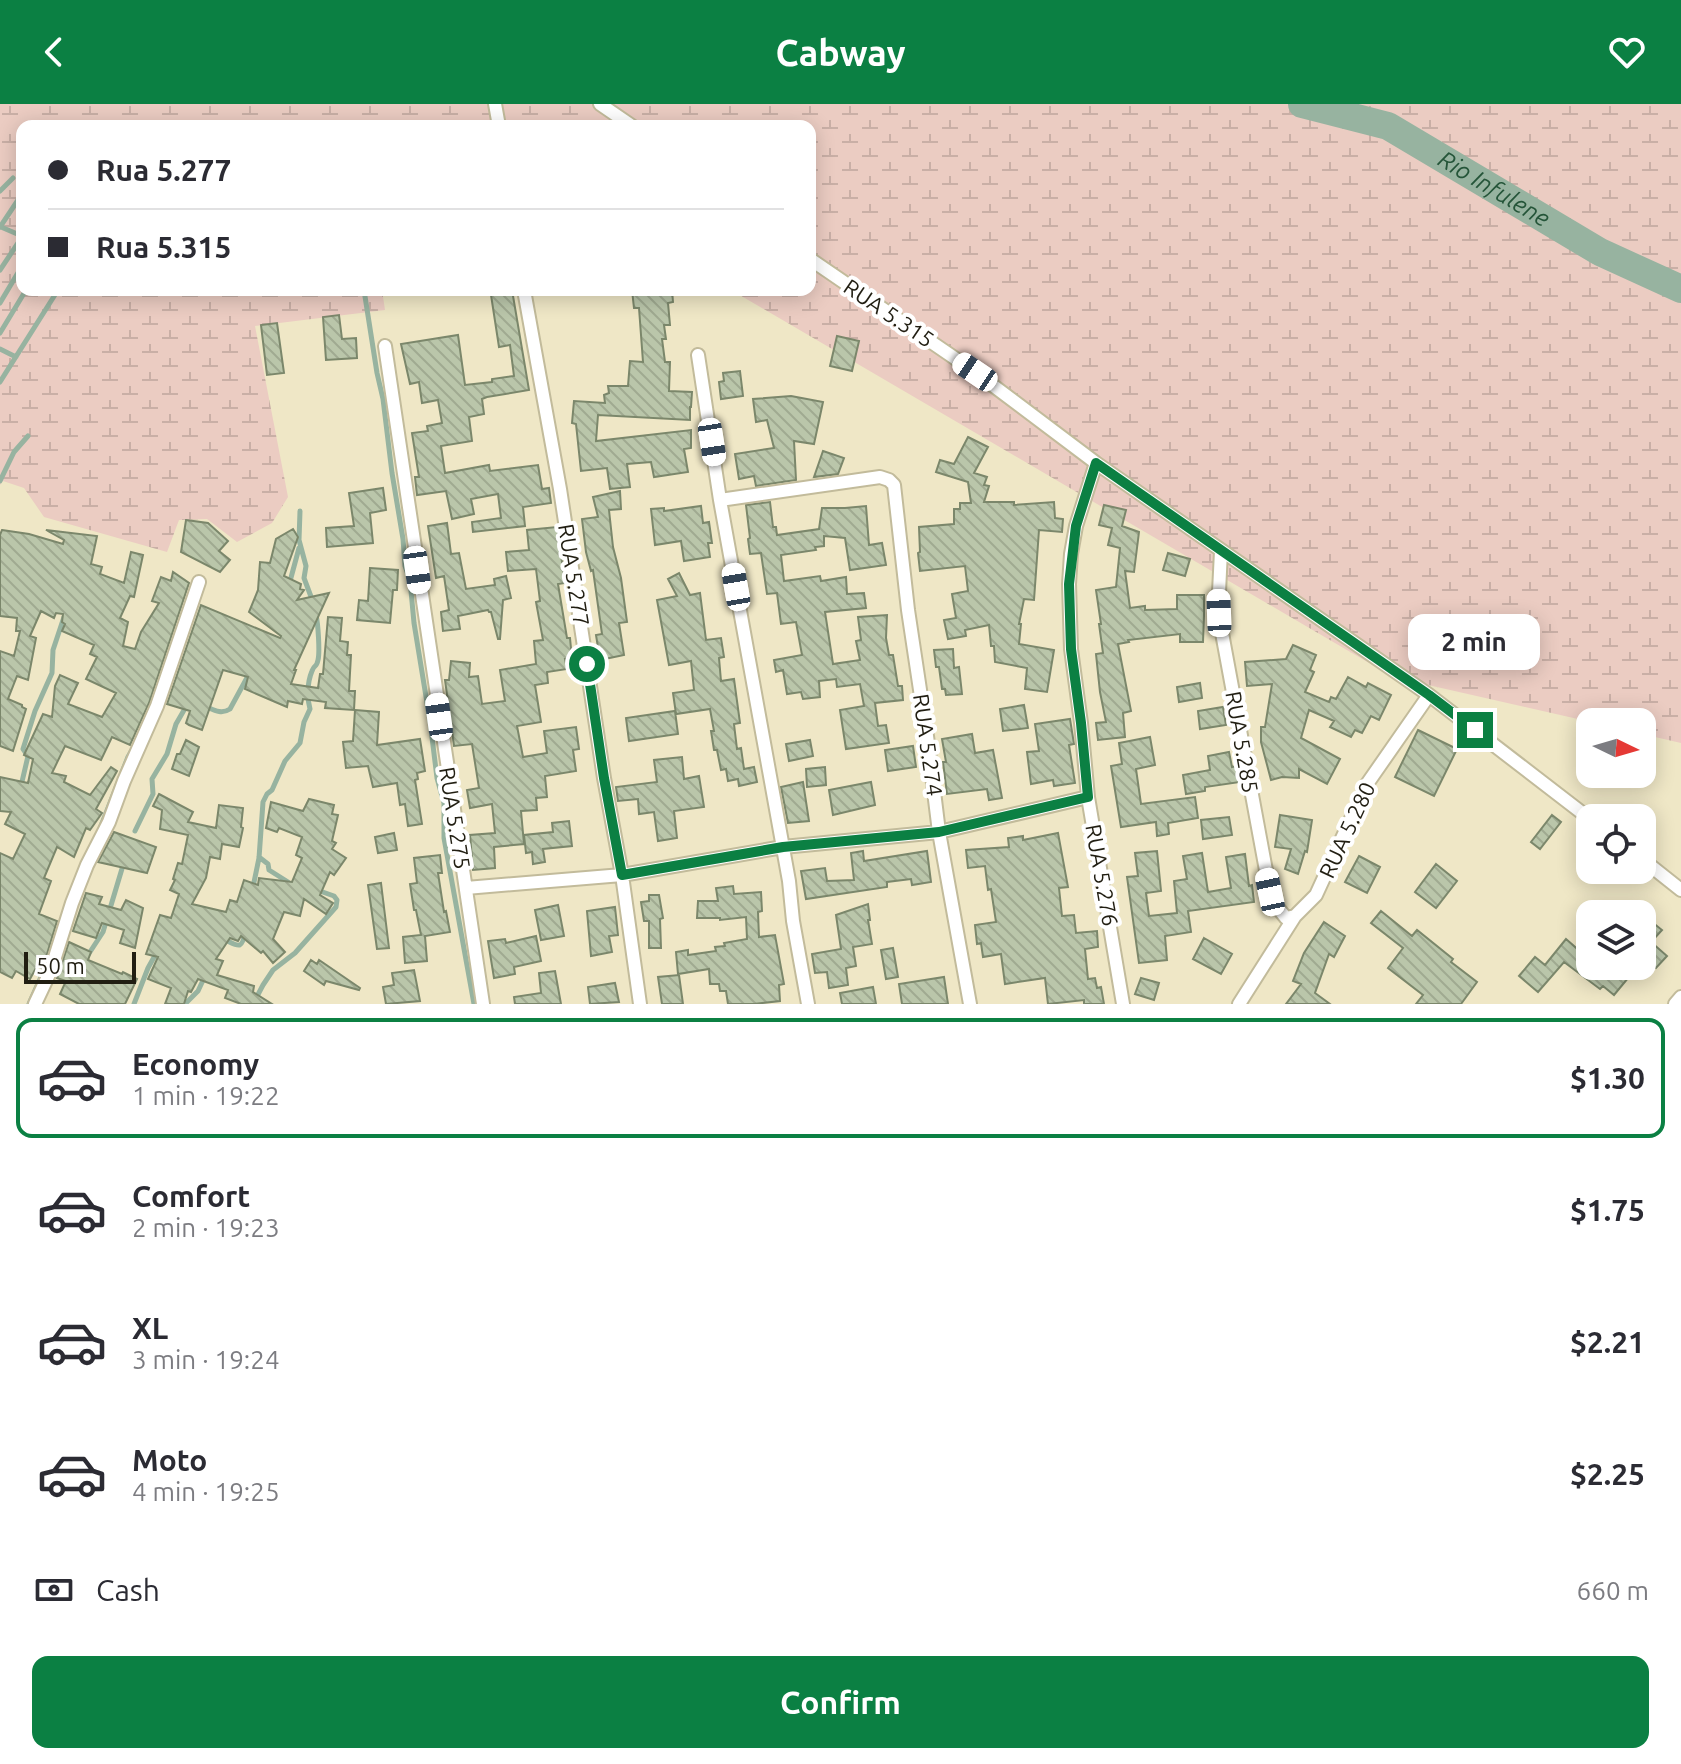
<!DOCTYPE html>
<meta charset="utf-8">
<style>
:root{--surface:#fff;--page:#f2f2f3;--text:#2b2b33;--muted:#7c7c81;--line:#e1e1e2;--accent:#0b8043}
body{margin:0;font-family:Ubuntu,sans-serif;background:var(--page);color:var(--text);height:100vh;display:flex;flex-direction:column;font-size:30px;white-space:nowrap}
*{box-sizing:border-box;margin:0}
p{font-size:26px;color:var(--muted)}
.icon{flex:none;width:44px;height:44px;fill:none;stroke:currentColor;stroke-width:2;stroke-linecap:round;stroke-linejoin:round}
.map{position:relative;height:900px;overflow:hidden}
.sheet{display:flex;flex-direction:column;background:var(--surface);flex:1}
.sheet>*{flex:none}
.guide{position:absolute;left:16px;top:16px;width:800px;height:176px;border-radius:16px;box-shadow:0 4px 20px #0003;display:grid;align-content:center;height:176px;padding:0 32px;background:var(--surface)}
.needle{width:52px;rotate:95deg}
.buttons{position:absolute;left:1576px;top:604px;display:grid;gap:16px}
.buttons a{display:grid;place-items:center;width:80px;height:80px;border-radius:16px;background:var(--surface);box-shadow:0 4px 20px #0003;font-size:40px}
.scale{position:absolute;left:24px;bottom:20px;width:112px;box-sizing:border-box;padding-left:8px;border:4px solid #211e12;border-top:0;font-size:22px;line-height:28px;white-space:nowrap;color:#211e12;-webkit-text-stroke:6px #fff;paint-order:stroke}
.end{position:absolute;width:36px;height:36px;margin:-18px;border:10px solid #0b8043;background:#fff;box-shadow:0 0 0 4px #fff}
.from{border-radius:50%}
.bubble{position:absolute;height:56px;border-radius:16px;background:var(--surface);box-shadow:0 4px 20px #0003;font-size:26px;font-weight:700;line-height:56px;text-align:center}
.car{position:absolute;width:24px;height:48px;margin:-24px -12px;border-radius:10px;box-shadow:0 0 6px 2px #0007;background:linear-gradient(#fff 24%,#345 0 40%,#fff 0 76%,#345 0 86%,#fff 0)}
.guide b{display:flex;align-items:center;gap:28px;height:76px;font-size:30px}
.guide b+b{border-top:2px solid var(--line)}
.guide i{width:20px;height:20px;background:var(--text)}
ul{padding:14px 0 0;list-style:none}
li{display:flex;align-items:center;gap:24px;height:120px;margin:0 16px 12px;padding:0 16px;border:4px solid transparent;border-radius:16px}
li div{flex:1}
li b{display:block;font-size:30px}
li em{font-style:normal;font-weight:700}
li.active{border-color:var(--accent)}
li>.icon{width:72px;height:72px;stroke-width:1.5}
.pay{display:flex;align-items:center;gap:20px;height:88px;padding:0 32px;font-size:30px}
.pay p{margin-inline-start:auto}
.button{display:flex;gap:16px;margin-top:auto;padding:16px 32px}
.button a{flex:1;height:92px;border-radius:16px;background:var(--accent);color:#fff;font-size:32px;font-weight:700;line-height:92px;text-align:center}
header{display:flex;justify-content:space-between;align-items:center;height:104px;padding:0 32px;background:var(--accent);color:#fff;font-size:36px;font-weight:700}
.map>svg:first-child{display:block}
.wetland{fill:url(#wetland-marsh)}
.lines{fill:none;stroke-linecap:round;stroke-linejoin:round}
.stream{stroke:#97b3a0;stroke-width:5}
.river{stroke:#97b3a0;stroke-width:28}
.building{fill:url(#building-back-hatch);stroke:#7b876b;stroke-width:2}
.minor-casing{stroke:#c2bb9b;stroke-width:16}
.minor{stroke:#fff;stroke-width:12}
.route{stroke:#0b8043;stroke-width:10}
.labels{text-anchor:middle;stroke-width:8;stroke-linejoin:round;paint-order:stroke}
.street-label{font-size:22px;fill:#211e12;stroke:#fff}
.water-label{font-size:24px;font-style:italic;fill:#255539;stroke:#fff}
</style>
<header><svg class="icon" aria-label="back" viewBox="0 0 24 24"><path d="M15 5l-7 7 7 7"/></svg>Cabway<svg class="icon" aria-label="heart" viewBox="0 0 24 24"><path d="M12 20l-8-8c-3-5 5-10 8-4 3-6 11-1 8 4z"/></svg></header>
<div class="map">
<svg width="1681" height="900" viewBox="0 0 1681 900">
<defs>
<pattern id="wetland-marsh" width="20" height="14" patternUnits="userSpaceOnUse" patternTransform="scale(2)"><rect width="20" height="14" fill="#ebccc2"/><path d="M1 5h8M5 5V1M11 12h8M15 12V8" fill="none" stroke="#c9afa6"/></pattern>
<pattern id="building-back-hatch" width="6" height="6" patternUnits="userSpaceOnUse" patternTransform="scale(2)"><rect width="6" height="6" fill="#bac6aa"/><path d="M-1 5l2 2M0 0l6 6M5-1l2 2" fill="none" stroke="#a0aa91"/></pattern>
</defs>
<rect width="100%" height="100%" fill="#efe7c6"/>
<path class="wetland" d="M0,0H1681V639L1642,630V618H1591L1393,573L731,186H810V22H22V186H382L385,206L255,222L288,393L272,419L237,438L207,415L179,416L167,448L44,413L24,384L3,377L0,381Z"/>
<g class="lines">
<path class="stream" d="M0,87L13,74
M0,123L20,93
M1,123L22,132
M0,166L22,133
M364,186L377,269L383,295L392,369L403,435L405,462L410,476L414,519L430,617L437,674L444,699V734L474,900
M0,199L22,162
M0,229L26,186
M0,245L16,253
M0,278L58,186
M0,377L14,348L28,332
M300,407L299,436L306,462L304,474L313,498
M289,481L299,444
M205,602C214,606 221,611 230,605L249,570
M21,682L28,652L23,645L35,607L52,569L53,546L64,513
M101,722L128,653L132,646
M135,727L153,690L152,675L167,650L176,620L187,601
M259,753L268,760L269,766L288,778
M253,783L259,754L263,698L267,690L272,686L285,657L300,639L304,618L310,605C307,594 307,579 312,567C315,559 316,565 318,556C320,548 318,519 316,511
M223,835C237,841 242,848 245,828
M88,851L103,828L124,758
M29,900L48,857
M134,900L148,864L158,846
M185,900L198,887L205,872
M253,900L263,881L273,866L295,849L336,803L337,796L334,792L317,786"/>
<path class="river" id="s1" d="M1302,0L1388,22L1600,148L1681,185"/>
</g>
<path class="building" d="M512,186L529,286L487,293L482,295L484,310L469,313L472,337L441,342L445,369L489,361L490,367L538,361L542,385L549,384L551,399L523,403L525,422L473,428L472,418L501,414L498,390L471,395L474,410L452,415L446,387L417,391L415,373H419L412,329L428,327L427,322L442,319L438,296L422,299L419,278L410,280L401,240L458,231L465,281L492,278V275L514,272L510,241L499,243L491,191Z
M632,186H672L673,198L668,199L670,221H664L666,235H662L665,258H670L669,287L692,288L691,303H690V316L598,311L596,337L691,326V344L684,345L688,368L654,373L651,358L627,360L630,383L610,385L607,364L581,367L576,320L572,319L574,297L605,299L604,291L609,289L608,282H628L630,257L643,258L639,204H634Z
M339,211L342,235L356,234L357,254L326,256L323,213Z
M277,219L284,269L267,271L261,221Z
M837,232L859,237L852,267L830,262Z
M740,267L743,292L721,295L719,278L724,277L723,269Z
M791,292L823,298L814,340L794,337L796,376L756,382L754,372L739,375L735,350L774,344L767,316L756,318L753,295Z
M968,333L988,343L974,369L987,373L984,381L989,382L984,398H1014V401L1054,398L1055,414L1063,415L1062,428L1039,426L1034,496L1024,495L1019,520H1021L1019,540L1054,546L1047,588L1025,585L1027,564L995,558L994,542H991L989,521L965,526L966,532L948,535L944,516L956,514L952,490L968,487L965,462L920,467L918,449L920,448L919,423L954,420V405H960V399H971L968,378L936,368L940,356L954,360Z
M823,347L844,354L838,370L814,373Z
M383,384L386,406L370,409L373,439L327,443L326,424L354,422L349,389Z
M620,387L621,405L609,406L613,443L621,474L627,518L619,519L624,551L600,556L596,531L602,530L593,466L591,467L586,448L582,415L598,413L593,393Z
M770,398L773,423H776L777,431L819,425L822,404H845L866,402L869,441L882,439L886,461L850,466L845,434L824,432V442L815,443L816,446L781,451L784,477L820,472L821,477L846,473L847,490L864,489L866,504L825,508L833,560L860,556L856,537L861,536L858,513L887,511L886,534L889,551H893L898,582H902L903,596L875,599L878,622L886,621L889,639L846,645L840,606L864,602L860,580L837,583L836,575L819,577L820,593L803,595L801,588L787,590L783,566L776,568L774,556L802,551L796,518L781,520L777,489L767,490L761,449L750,450L748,435L750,434L746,401Z
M1104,401L1126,406L1122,422L1139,428L1134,468L1125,467L1130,504L1145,502V506L1177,505V491H1204V512L1203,538H1180V530L1128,536L1129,538L1118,540L1131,607L1123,609L1125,633L1098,636L1096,619L1106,618L1100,588L1096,550L1103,549L1099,520H1101L1096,486L1116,483L1120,444L1108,441L1112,424L1099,421Z
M701,402L703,419L709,418L712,439H708L710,453L684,457L681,437L655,441L651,405L664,404V407Z
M186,416L208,419L228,437L219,447L230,456L220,468L181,448Z
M447,419L451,450L459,449L466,485L495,481L494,475L506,472L511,494L503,496L500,535H498L491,508H489L488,506L458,512L460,525L443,527L441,508L449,506L444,472L436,474L428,422Z
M557,423L565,479L558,480L567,534H570L572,555H565L567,565L547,568L548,579L535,581L541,618L517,622L523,653L547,649L544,627L576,623L579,645L573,646L576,667L545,672L547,693L536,694L537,706L521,707L524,740L494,743L495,764L473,766L470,731L495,729L492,700L470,704L467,686L479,684L472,640L454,642L445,576H449L451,557L470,559L469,573L478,572L482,600L505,597L500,566L536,560L534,537L543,536L536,498L540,497L536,465L508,467L506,448L529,446L527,426Z
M293,425L298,433L284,472L301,480L300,485L304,486L297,496L329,489L294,566H296L291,580L318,584L320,570H323L328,513L342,514L340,537L348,538L347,551H351L349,587H355L354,606L325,604L326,598L303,595L302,600L288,597L287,603L245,585L248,573L223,566L202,626L189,621L186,619L190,607L167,600L201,501L280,534L281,532L249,508L258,486L260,458L270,459L276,435Z
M2,426L29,430L63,440L64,436L46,426L97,432L91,460L102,463L100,470L124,479L131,448L143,451L134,493L130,492L120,514L128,518L123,542L135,545L141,528L159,499L152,497L161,473L171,477L173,468L189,479L149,599L130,641L112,633L101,656L65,642L52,669L66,672L64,678L90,691L111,663L117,667L96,705L102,709L90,726L86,724L74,753L57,743L44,774L51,777L39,810L57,817L43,863L42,864L37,862L30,875L16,867L12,874L0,868V749L13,755L25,730L5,720L11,708L0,707V673L28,679L33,655L24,651L43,610L52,613L55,582L60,571L78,579L68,600L102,613L116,589L86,575L97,553L90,550L94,541L62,527L65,520L62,518L63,510L56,509L54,514L41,507L30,532L36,534L28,576L17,572L8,595L22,601V603L26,605L13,647L0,642V547L14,552L20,527H16L17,514L0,512V431Z
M1168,449L1190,455L1185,472L1163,466Z
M370,464L398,466L397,486H393L390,519L357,516L359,496L368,497Z
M679,469L690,491L700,489L706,536L721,534L724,553L719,554L721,577L734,575L740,619L734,620L737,645L741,644L744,665L754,663L757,678L739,682L738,675L728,677L726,665L721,666L717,646H714L711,627H714L710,605L676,610L673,589L694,586L691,557L669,561L657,496L677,492L668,475Z
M1293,541L1316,551L1310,566L1314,568L1305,588L1329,598L1331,593L1336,595L1348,573L1366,583L1368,579L1391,591L1379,616L1371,612L1362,629L1355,626L1351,633L1330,623L1334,617L1309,606L1301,634L1340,655L1327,680L1299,665V674L1282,673L1271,676L1261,638V623H1265L1272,580L1247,582L1245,558L1286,555Z
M953,545L954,564L959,563L962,590L946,591L945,585H942L939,563H936L934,546Z
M1200,579L1202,594L1179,598L1177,583Z
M1024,601L1028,624L1003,627L1000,605Z
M1223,603L1226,621L1200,625L1198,607Z
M355,606L379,608L377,641L420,635L425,667L417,669L418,675L415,676L422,720L408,722L405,700L400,701L397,679L373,683L368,662L346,664L343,638L353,637Z
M675,607L678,630L629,637L626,614Z
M1070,615L1074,640L1069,641L1075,679L1054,682L1053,676L1031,680L1027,648L1039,647L1035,620Z
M1418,626L1457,645L1434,692L1395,673Z
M972,630L975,649L993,646L1002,694L989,696L987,685L947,690L943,658H946L942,635Z
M1150,633L1155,661L1136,665L1141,700L1195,693L1198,714L1168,719L1169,730L1157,732L1156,718L1121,723L1111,662L1122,660L1119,639Z
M186,636L199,643L189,672L172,665L177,650H180Z
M810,636L813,652L789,657L786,640Z
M913,642L916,663L888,667L885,646Z
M1229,648L1232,663L1237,662L1240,678L1205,683V687L1186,690L1183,671L1210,666L1208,652Z
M682,653L684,675L699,672L704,703L674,707L677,734L658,737L654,708L639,710L638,695L618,697L616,683L657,678L654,656Z
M825,663L826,681L807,683L806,665Z
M803,678L809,717L788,719L781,683Z
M871,678L875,701L833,711L829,686Z
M159,690L193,708L188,718L216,724L219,701L243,704L241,723L243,724L239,743L222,740L220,755L210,753L206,774L192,800L226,808L230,796L237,798L244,776L258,781L259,774L292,778L302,754L296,751L302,733L279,724L277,728L266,724L271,698L303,707L309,695L334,701L332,710L338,711L332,737L336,739L332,745L346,754L334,771L330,768L320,791L333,799L326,810L304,795L300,812L284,808L273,835L285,848L273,859L263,847L261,849L241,832L238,837L230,834L216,855L223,857L217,871L254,882L253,888L272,900H241L225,894L228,886L198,875L191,888L188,887L184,900H165L171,884L148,875L158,853L146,850L160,811L171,814L179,790L170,786L175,776L173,775L178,759L182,760L188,731L160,725L162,706L153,702Z
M1280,711L1312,716L1307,748L1305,747L1298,770L1285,765L1291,745L1275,743Z
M1552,711L1561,718L1540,745L1531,738Z
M1229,713L1232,731L1203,735L1201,716Z
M569,717L572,742L543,745L545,758L533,760L532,748L526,749L524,731L553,728L552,719Z
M114,728L156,743L147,769L98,758Z
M394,729L397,746L378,749L375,733Z
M1058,729L1068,783L1059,784L1062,812L1074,811L1076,829L1097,827L1098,843L1085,845L1088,875L1095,874L1097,884L1101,883L1104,900H1084V896L1048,900L1045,874L1005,880L1001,850L983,853L981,839L977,840L975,821L996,818L991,785L988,786L985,762L968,764L966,746L1009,743L1008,734L1023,732V736Z
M863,747L864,757L927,747L931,778L912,781L911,775L887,778V783L806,795L801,767L825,764L827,777L854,776L851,749Z
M1157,747L1161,787L1146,789L1149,812L1177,809L1174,777L1187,775L1183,752L1202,749L1208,788L1231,784L1226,753L1245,750L1249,782L1252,781L1254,798L1188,807L1191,828L1165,832L1167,856L1139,859L1127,773L1138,772L1135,749Z
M440,751L442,769H438L444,808L446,807L450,828L425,832L427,857L405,859L403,833L421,831L416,806H414L410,780L417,779L414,754Z
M1359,752L1380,763L1367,789L1345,778Z
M1436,760L1457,777L1436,804L1415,788Z
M381,779L389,844L377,845L368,781Z
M733,782L734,790L761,788L762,807L758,808L759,833L775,831L784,880L779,881L780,897L754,900H728L726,887H720L719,880H710L709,865L678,870L676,848L688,846V851L716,847L715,843L725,842L724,839L747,835L746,813L720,816V814H697L698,797H718L716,784Z
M86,789L102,793L99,800L121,806L126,796L143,804L135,844L120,839L124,826L102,819L96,834L73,827Z
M649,791H659L663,814L660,815L661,844H649V817H644L641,798L649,797Z
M868,800L870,816H868L872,840L853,843L856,862L846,864L848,881L829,884L827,868L815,869L812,850L841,845L836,811Z
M558,801L564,832L541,836L535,806Z
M615,803L618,831L609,832L612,848L591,852L587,807Z
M1381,807L1412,832L1417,826L1453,855L1451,858L1477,878L1461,900H1416L1423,891L1388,864L1403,844L1371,819Z
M1642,810L1662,826L1651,838L1667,852L1656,864L1642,854Z
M1324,818L1345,832L1334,853L1329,850L1315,889L1330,900H1286L1301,880L1293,877L1304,849Z
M536,832L541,857L514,863L515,870L494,874L488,837L505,835L506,839Z
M1204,834L1232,850L1221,870L1193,855Z
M1566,835L1590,856V862H1608L1615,867L1618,862H1626L1633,868L1614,891L1603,882L1600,885L1564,858L1538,888L1519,872L1535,853L1545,861Z
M69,838L91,848L88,856L122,870L123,868L137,875L125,900H79L60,890L66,877L57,874Z
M893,844L898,873L886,875L881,846Z
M311,856L317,860L319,856L360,884L359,886L326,877L324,881L304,867Z
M414,866L420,897L386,900L383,883L394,881L392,869Z
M555,867L561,900H515L514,893L541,889L539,869Z
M679,871L683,900H662L658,873Z
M944,873L948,900H902L899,880Z
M1141,874L1159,879L1154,896L1135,890Z
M615,879L619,898L590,900L588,883Z
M873,883L876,900H842L840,889Z"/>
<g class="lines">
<defs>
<path id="minor" d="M495,0L499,22
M600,0L632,22
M810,155L975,268L1096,359L1429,591L1590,715
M524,186L560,385L604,674L622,771L640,900
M385,242L483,900
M698,251L720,396L789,777L793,817L808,900
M1096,359L1076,422L1071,450L1069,480L1071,545L1081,619L1088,693L1123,900
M720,396L880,373L889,376L894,381L908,506L928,639L939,728L970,900
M1221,447L1219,488L1222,529L1270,788L1278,804L1286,814L1295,812
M1642,755L1681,786
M466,784L622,771L783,743L939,728L1088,693
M35,900L51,866L72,799L87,761L109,718L124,677L157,602L199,478
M1239,900L1295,812L1316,791L1367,680L1429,591
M1675,900L1681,893"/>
</defs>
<use href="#minor" class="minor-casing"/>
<use href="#minor" class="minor"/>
</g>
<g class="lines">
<path class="route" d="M587,560L604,674L622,771L783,743L939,728L1088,693L1081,619L1071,545L1069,480L1076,422L1096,359L1429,591L1475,626"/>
</g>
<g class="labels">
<g class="street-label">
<text transform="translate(889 209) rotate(34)" y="8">RUA 5.315</text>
<text transform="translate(574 471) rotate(81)" y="8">RUA 5.277</text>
<text transform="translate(1242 638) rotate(80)" y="8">RUA 5.285</text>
<text transform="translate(928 641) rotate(82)" y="8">RUA 5.274</text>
<text transform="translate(455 714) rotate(81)" y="8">RUA 5.275</text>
<text transform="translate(1347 726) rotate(-65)" y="8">RUA 5.280</text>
<text transform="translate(1102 771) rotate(80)" y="8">RUA 5.276</text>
</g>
<g class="water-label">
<text dy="8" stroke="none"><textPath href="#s1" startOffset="212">Rio Infulene</textPath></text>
</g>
</g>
</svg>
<div class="buttons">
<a><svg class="needle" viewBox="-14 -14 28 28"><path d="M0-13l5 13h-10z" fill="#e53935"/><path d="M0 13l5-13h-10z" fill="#7c7c81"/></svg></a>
<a><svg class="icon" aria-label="locate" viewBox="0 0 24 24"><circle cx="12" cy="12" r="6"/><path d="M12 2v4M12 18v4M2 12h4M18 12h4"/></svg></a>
<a><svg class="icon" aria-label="layers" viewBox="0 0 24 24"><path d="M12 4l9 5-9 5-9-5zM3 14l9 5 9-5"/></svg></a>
</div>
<div class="scale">50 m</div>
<i class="end from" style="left:587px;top:560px"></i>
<i class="end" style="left:1475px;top:626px"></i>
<div class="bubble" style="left:1408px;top:510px;width:132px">2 min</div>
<i class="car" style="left:975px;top:268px;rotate:304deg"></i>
<i class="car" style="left:712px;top:338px;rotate:171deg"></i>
<i class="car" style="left:417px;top:466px;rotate:172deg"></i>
<i class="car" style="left:736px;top:483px;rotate:350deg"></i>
<i class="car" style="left:1219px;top:509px;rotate:358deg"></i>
<i class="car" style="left:439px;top:613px;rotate:352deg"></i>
<i class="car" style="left:1270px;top:788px;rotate:348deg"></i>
<div class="guide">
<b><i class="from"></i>Rua 5.277</b>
<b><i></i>Rua 5.315</b>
</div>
</div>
<section class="sheet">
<ul>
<li class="active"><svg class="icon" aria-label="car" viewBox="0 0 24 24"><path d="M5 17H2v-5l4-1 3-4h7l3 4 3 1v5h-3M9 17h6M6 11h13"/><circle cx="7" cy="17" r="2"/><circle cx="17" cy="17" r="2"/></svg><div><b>Economy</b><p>1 min · 19:22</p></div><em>$1.30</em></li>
<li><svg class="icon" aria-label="car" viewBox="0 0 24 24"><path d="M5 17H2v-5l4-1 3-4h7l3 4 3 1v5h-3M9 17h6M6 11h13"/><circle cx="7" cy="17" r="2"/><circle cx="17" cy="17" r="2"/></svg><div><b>Comfort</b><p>2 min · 19:23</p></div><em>$1.75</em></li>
<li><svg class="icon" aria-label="car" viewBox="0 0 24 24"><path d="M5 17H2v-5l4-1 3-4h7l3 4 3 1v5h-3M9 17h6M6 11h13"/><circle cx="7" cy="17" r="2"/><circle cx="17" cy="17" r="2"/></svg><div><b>XL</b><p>3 min · 19:24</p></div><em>$2.21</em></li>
<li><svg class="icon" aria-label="car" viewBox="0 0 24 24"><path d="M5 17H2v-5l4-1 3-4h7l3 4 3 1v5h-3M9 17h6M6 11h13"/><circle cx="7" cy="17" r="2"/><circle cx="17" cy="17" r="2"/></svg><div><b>Moto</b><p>4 min · 19:25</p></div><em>$2.25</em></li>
</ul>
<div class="pay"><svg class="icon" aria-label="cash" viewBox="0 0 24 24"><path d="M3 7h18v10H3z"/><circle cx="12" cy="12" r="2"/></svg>Cash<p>660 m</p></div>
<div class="button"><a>Confirm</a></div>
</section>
